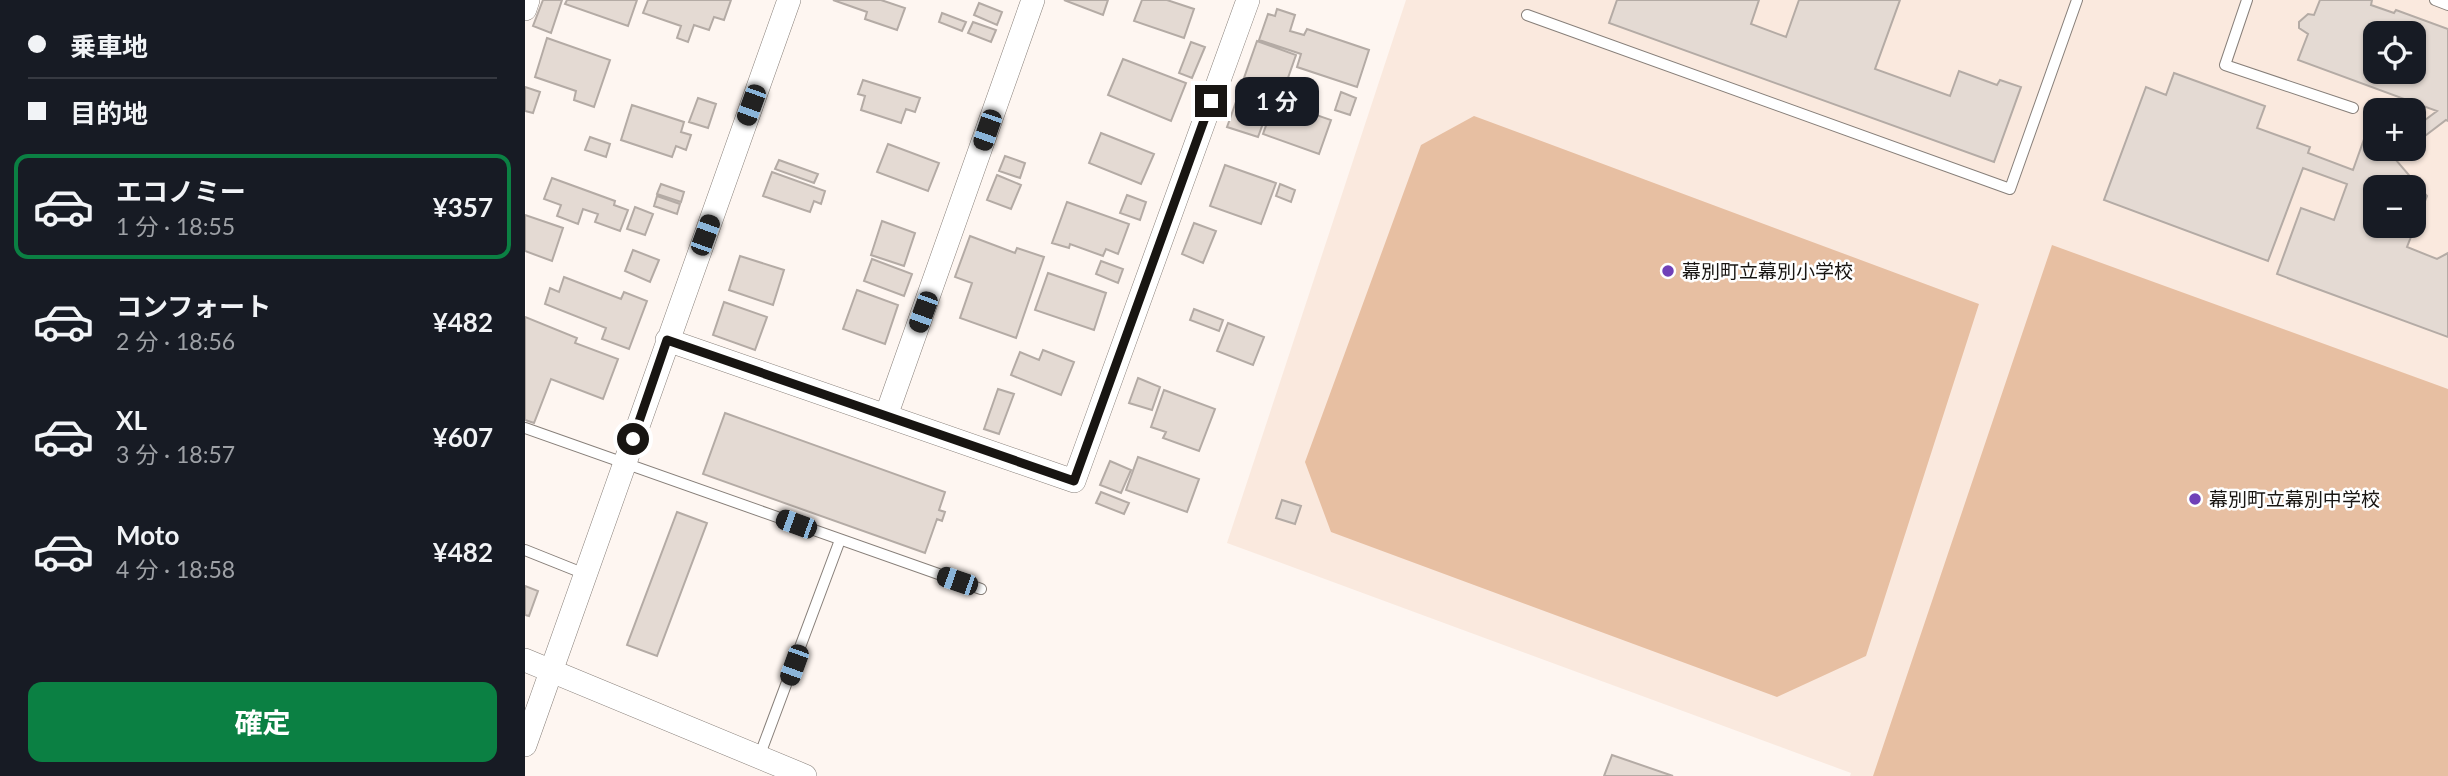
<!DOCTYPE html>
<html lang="ja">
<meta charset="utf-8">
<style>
:root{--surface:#171b24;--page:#20242c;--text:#f1f3f6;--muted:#9ea1a6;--line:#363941;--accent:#0b8043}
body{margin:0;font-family:Lato,"Noto Sans JP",sans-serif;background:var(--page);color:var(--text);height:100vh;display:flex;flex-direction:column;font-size:26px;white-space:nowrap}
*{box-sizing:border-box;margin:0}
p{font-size:23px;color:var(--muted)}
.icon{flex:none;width:38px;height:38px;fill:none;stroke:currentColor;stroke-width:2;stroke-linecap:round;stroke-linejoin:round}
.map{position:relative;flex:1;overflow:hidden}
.drawer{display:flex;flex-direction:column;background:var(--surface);width:525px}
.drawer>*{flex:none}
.guide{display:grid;align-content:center;height:154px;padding:0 28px;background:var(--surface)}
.fabs{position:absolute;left:1838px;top:21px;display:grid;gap:14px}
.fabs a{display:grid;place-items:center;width:63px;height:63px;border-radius:14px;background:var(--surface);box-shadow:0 2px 5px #0004;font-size:35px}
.end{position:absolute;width:32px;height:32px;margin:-16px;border:9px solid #181512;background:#fff;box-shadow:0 0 0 4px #fff}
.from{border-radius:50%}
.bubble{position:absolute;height:49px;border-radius:14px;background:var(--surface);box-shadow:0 2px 5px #0004;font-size:23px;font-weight:700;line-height:49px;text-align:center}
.car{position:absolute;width:21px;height:42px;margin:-21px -10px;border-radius:9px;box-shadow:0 0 5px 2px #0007;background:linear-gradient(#222 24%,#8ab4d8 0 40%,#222 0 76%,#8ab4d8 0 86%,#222 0)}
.guide b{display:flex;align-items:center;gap:24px;height:66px;font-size:26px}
.guide b+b{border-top:2px solid var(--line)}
.guide i{width:18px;height:18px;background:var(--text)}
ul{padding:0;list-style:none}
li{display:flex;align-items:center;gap:21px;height:105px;margin:0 14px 10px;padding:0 14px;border:4px solid transparent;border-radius:14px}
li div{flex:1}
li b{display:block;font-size:26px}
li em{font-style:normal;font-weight:700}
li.active{border-color:var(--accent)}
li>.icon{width:63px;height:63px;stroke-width:1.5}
.button{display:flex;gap:14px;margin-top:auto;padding:14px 28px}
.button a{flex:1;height:80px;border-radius:14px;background:var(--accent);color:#fff;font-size:28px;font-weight:700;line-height:80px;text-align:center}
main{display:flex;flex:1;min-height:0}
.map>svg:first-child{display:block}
.built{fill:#fae9de;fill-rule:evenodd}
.green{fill:#e7bfa2}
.building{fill:#e4dad3;stroke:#b4aba5;stroke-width:2;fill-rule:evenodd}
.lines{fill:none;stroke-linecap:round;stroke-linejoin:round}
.lane-casing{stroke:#877f79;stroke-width:12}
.street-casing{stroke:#877f79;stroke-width:24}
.lane{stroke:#fff;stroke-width:10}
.street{stroke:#fff;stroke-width:23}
.route{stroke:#181512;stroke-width:9}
.poi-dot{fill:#7040b8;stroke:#fff;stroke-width:2.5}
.labels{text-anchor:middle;stroke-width:5;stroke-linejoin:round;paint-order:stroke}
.poi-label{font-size:19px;fill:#181512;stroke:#fff;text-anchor:start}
</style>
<main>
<section class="drawer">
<div class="guide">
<b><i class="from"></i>乗車地</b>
<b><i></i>目的地</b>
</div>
<ul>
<li class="active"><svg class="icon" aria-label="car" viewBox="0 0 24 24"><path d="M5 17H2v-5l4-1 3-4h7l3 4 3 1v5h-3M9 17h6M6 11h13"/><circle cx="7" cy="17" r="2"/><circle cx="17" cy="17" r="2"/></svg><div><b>エコノミー</b><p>1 分 · 18:55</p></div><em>¥357</em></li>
<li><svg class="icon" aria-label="car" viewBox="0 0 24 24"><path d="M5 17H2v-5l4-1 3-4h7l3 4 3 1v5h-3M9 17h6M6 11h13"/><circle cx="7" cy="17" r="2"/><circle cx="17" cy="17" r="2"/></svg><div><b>コンフォート</b><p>2 分 · 18:56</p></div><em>¥482</em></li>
<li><svg class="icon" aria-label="car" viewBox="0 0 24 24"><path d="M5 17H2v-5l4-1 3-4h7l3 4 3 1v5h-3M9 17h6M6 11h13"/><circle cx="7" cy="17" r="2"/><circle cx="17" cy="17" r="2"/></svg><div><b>XL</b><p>3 分 · 18:57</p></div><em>¥607</em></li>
<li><svg class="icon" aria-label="car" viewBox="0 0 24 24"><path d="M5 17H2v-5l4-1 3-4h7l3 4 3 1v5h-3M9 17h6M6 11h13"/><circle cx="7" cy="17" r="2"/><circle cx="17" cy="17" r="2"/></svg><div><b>Moto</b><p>4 分 · 18:58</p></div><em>¥482</em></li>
</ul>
<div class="button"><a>確定</a></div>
</section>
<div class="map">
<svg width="1923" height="776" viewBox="0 0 1923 776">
<rect width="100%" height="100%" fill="#fef6f1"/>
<path class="built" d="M881,0H1923V776H1325L1326,773L702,543ZM1850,33H1888V72H1850ZM1850,110H1888V149H1850ZM1850,187H1888V226H1850Z"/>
<path class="green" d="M949,116L1454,304L1341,656L1252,697L806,532L780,462L896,145Z
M1527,245L1923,389V776H1348Z"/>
<path class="building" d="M18,0H37L26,33L8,26Z
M42,0H112L103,26L40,4Z
M123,0H206L199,20L189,17L184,30L169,25L163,42L152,38L156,26L118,13Z
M308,0H356L380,8L372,30L340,19L342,12Z
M539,0H583L578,15Z
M617,0H642L669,9L659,38L609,21Z
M1092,0H1234L1226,24L1261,37L1274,0H1375L1350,69L1425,96L1434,71L1472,85L1475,80L1496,87L1469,162L1084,23Z
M1795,0H1847L1846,5L1869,13L1871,10L1923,29V121L1921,120L1888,145V129L1912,111L1773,60L1783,34L1774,28V22L1783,14L1789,15ZM1850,33H1888V72H1850Z
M454,3L477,12L472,25L449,15Z
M752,9L770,15L765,31L779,35L782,29L844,50L832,87L772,67L776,54L734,40L743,14L750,16Z
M417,13L441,22L437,31L414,22Z
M448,22L471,30L466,42L443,33Z
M22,38L85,60L69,107L49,100L51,91L10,77Z
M732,41L771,55L758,92L719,78Z
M666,42L680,47L667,78L654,73Z
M598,59L661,83L646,121L583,95Z
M1649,73L1740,106L1732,128L1785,147L1783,153L1828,170L1843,128L1850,136V149H1883L1870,159L1902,196L1882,247L1912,259L1923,253V337L1752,274L1776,208L1809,220L1822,184L1778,168L1743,261L1579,200L1621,87L1641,95ZM1850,187H1888V226H1850Z
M338,80L395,98L390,112L381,109L376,123L336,110L340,96L333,94Z
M717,85L748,96L733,137L702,127Z
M0,87L15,92L8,113L0,111Z
M816,92L831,98L825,115L810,110Z
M752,95L773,102L771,108L806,120L794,154L738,134Z
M173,98L191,104L183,128L164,122Z
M107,105L159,122L156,132L166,135L161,150L151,146L147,157L96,140Z
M576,133L629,154L616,184L564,163Z
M65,137L85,144L81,157L60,150Z
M363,144L414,163L403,191L352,172Z
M480,156L500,163L495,178L474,171Z
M254,160L293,174L289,183L250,169Z
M700,165L751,183L736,224L685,206Z
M247,172L300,191L296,204L289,201L285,212L238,196Z
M472,175L496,185L486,209L462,200Z
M27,178L90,201L89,205L103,210L95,231L70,222L73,214L58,209L53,224L32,216L36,205L19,199Z
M136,184L159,192L156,202L132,194Z
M755,184L770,190L766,202L751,196Z
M602,195L621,202L615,220L595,213Z
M132,196L155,204L152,214L129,206Z
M542,202L604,224L593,254L581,249L578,256L545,244L544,248L527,243Z
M110,207L128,214L120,235L102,229Z
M0,215L38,228L27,261L0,251Z
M357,221L390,233L379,266L346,255Z
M669,223L691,231L678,263L657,254Z
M445,236L490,253L492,248L519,257L491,338L435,318L447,283L430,277Z
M108,250L134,260L125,282L100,271Z
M215,256L259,270L248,305L204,290Z
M347,259L387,274L379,296L339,281Z
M576,261L598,269L593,283L571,274Z
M523,273L581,293L569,330L510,310Z
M39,277L96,299L99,292L122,301L104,349L77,339L81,328L20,304L25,288L34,292Z
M332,290L373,305L360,344L318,329Z
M199,302L242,317L230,350L188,335Z
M669,309L698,320L694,331L665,320Z
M0,317L52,338L50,343L93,359L78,399L26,379L9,423L0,420Z
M703,323L739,337L728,365L692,351Z
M518,350L549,362L536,395L486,375L495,352L514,360Z
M613,378L635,387L627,410L604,403Z
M473,389L489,394L474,434L459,429Z
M639,390L690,409L674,451L638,438L641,432L626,427Z
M200,413L420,492L414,510L420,512L417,521L412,519L400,553L178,474Z
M613,457L674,479L662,512L601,490Z
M585,461L606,470L596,493L575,485Z
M576,492L604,503L599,514L571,503Z
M757,500L776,506L770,524L751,518Z
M152,512L182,523L132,656L102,645Z
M0,586L13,591L4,616L0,615Z
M1087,755L1148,776H1079Z"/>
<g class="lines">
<defs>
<path id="lane" d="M1722,0L1700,65L1828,108
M1910,0L1923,5
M1002,15L1485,189L1552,0
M0,428L456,589
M0,550L60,574
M234,757L315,540"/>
<path id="street" d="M0,9L3,0
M142,340L549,481L723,0
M361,416L508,0
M0,660L280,776
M0,745L264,0"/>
</defs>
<use href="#lane" class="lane-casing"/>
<use href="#street" class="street-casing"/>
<use href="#lane" class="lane"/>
<use href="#street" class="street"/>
</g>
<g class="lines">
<path class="route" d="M108,439L142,340L549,481L686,101"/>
</g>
<g class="poi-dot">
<circle cx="1143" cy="271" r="7"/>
<circle cx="1670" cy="499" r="7"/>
</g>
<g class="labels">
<g class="poi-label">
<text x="1157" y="278">幕別町立幕別小学校</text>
<text x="1684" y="506">幕別町立幕別中学校</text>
</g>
</g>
</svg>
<div class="fabs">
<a><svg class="icon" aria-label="locate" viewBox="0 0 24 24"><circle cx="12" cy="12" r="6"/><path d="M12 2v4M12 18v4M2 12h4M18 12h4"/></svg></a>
<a>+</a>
<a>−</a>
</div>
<i class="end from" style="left:108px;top:439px"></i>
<i class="end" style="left:686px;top:101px"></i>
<div class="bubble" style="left:710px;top:77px;width:84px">1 分</div>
<i class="car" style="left:226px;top:105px;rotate:200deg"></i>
<i class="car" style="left:462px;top:130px;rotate:199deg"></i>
<i class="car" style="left:180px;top:235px;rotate:20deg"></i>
<i class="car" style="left:398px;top:312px;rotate:200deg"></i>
<i class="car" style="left:271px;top:524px;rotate:290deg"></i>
<i class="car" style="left:432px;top:581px;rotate:289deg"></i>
<i class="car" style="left:269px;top:665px;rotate:200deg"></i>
</div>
</main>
